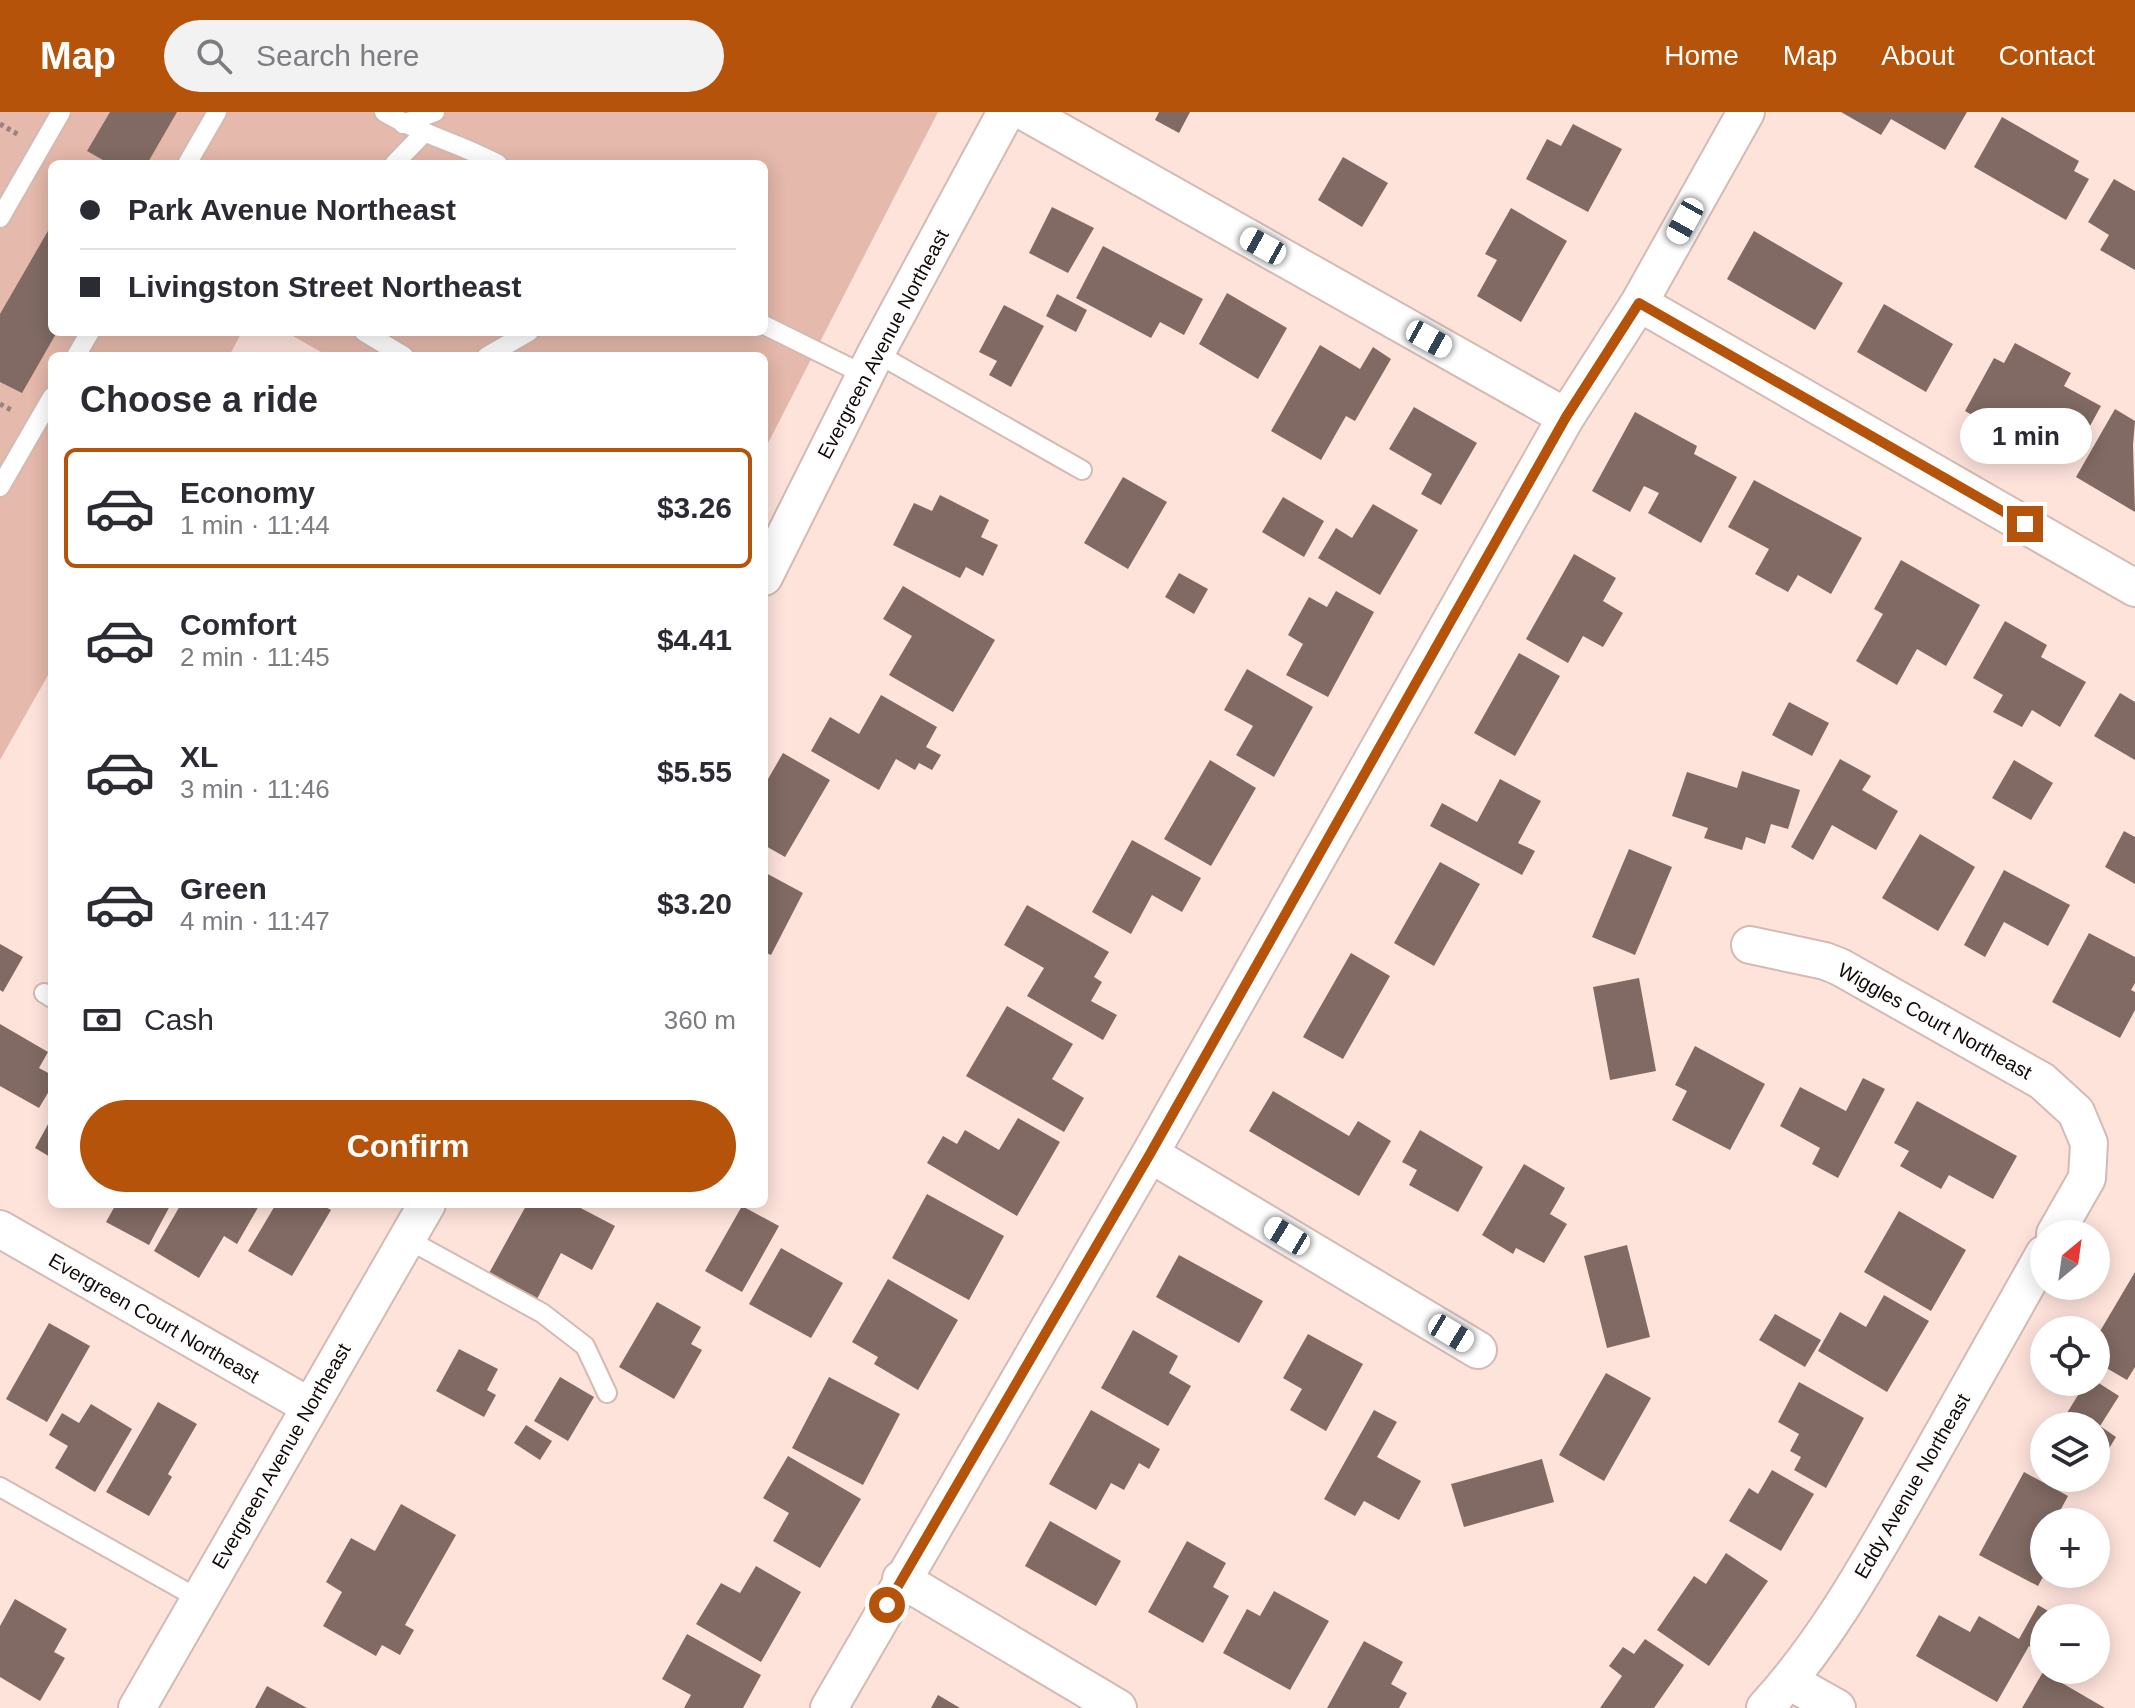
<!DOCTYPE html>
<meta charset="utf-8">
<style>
:root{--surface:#fff;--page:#f2f2f3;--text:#2b2b33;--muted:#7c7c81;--line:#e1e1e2;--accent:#b45309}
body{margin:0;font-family:Arial,sans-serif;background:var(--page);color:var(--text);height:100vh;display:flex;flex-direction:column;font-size:30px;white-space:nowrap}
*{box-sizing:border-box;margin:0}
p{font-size:26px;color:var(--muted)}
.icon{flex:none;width:44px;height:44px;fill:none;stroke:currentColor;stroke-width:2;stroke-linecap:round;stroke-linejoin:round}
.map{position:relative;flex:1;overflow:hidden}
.details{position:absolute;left:48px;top:240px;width:720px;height:856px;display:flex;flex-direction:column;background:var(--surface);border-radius:12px;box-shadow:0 4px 20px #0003}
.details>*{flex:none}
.hud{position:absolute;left:48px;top:48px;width:720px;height:176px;border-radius:12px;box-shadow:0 4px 20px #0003;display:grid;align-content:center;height:176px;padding:0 32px;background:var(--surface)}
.needle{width:52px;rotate:29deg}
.tools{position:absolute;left:2030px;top:1108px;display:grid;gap:16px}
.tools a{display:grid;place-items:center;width:80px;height:80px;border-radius:50%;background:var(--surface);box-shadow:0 4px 20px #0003;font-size:40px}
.end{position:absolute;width:36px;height:36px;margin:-18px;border:10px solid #b45309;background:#fff;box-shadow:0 0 0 4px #fff}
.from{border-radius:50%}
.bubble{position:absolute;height:56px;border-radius:28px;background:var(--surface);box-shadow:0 4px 20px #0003;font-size:26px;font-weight:700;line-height:56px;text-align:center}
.car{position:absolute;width:24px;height:48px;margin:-24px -12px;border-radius:10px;box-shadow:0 0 6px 2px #0007;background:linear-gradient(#fff 24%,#345 0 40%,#fff 0 76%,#345 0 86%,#fff 0)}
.hud b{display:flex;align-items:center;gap:28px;height:76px;font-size:30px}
.hud b+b{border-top:2px solid var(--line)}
.hud i{width:20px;height:20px;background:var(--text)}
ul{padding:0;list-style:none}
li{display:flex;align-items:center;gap:24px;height:120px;margin:0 16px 12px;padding:0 16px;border:4px solid transparent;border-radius:12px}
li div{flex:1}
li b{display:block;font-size:30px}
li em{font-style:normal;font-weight:700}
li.current{border-color:var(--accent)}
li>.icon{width:72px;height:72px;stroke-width:1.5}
h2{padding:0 32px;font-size:36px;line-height:96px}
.pay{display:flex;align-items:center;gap:20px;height:88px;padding:0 32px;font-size:30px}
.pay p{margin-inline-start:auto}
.cta{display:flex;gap:16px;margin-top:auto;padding:16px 32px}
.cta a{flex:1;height:92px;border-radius:48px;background:var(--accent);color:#fff;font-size:32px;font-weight:700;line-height:92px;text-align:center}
header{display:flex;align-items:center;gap:48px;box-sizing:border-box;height:112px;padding:0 40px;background:var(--accent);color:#fff}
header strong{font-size:38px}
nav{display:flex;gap:44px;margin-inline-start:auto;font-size:28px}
.search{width:560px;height:72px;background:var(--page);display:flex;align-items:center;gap:20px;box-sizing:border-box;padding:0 28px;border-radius:44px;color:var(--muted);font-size:30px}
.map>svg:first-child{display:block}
.green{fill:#e5b9ab}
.building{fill:#806a63}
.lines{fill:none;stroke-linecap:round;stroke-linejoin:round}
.lane-casing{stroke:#d4bab3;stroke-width:22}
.street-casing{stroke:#d4bab3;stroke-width:40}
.path{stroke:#97847f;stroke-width:5;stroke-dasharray:4 4;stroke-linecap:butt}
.lane{stroke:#fff;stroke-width:18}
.street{stroke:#fff;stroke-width:36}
.route{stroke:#b45309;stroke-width:10}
.labels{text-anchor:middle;stroke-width:6;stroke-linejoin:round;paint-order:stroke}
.street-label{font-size:20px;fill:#120a08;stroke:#fff}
</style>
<header>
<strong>Map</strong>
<div class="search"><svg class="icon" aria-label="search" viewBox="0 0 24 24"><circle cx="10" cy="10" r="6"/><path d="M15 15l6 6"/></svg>Search here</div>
<nav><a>Home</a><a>Map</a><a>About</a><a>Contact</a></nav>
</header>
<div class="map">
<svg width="2135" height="1596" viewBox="0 0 2135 1596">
<rect width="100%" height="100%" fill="#fee3db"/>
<path class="green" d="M0,0H938L764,339V244H328L286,220H764V52H52V220H242L229,244H52V556L0,648Z"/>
<path class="building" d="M110,0H177L147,52H110L87,39Z
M1159,0H1190L1179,21L1155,8Z
M1841,0H1967L1945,38L1891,7L1881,23Z
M2002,5L2079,49L2074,59L2089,67L2066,108L1974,55Z
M1573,12L1622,37L1588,100L1526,67L1547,27L1561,34Z
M1343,45L1388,71L1362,115L1318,88Z
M2114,67L2135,79V158L2100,138L2109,123L2088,110Z
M1052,95L1094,116L1068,161L1029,141Z
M1511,96L1567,129L1521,210L1477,184L1497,148L1485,142Z
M52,112V220H57L22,281L0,270V202Z
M1754,119L1843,171L1815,218L1727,167Z
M1103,134L1203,187L1184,223L1160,210L1151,226L1076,186Z
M1227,181L1287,216L1258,267L1199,232Z
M1057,182L1087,198L1076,220L1046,204Z
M1884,192L1953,232L1926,280L1857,240Z
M1004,193L1044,214L1011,275L989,263L997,249L979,240Z
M2015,231L2071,261L2064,274L2101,294L2080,332L2043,312L2034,327L2005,311L2001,319L1965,299L1994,246L2004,251Z
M1320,233L1360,257L1373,235L1391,247L1355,309L1346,304L1321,348L1271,319Z
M1414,295L1477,331L1441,393L1421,382L1432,362L1389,337Z
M2115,297L2135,309L2133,333L2135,400L2076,365Z
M1635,300L1697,334L1694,342L1737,365L1701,431L1648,401L1659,381L1644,374L1630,400L1592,379Z
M1123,365L1167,390L1128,457L1084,431Z
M1754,368L1862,426L1831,482L1798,463L1788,480L1755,462L1769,437L1728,415Z
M940,383L989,408L981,425L998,433L983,464L966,455L960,466L893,433L914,391L932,399Z
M1283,385L1324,409L1304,445L1262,420Z
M1373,392L1418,418L1380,483L1318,446L1336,416L1352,426Z
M1574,442L1616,466L1603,489L1623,501L1603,535L1583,524L1568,551L1526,527Z
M1901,448L1980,493L1946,554L1917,537L1897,573L1856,549L1883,502L1874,497Z
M1179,461L1208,477L1194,502L1165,485Z
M903,474L995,528L953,600L889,563L912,524L883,507Z
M1336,479L1374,500L1328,585L1286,563L1303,532L1288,523L1309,485L1327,495Z
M2005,509L2047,533L2041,545L2086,570L2060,615L2032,598L2022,615L1993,600L2003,583L1973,566Z
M1519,541L1560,564L1515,644L1474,621Z
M1247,557L1313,595L1274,665L1236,643L1253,614L1224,598Z
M2120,581L2135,590V648L2094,624Z
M881,583L937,615L926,635L941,643L932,658L919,651L915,658L896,647L879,678L811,639L830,605L859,622Z
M1789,590L1829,611L1812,644L1772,623Z
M783,641L830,668L785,745L764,733V674Z
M1840,647L1871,664L1862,678L1898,699L1876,738L1832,713L1813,748L1791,735Z
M1210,648L1256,676L1211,754L1164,727Z
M2014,648L2053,671L2031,708L1992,686Z
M1742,659L1800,678L1788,717L1771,712L1765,732L1746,725L1742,738L1704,726L1708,716L1672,704L1687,660L1737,676Z
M1500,667L1541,689L1518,731L1535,739L1522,763L1430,714L1442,691L1477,710Z
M2124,719L2135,725V772L2105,755Z
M1920,722L1975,755L1938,819L1882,786Z
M1132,728L1201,766L1182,800L1152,783L1131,822L1092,800Z
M1629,737L1672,755L1635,843L1592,825Z
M1440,750L1480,772L1434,854L1394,831Z
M2004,758L2070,793L2048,834L2004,810L1985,845L1964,833Z
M764,760L803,781L771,843L764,840Z
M1027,793L1109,840L1094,865L1102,870L1091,889L1117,903L1103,928L1027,884L1044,856L1004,833Z
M2089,821L2135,845V871L2131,878L2135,880V898L2120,926L2052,890Z
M0,832L23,845L3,880L0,878Z
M1351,841L1390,864L1343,947L1303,925Z
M1639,866L1656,959L1610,968L1593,875Z
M1007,894L1073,932L1052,967L1084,986L1064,1020L966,964Z
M0,912L48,940L39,956L52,963V974L39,996L0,974Z
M1695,934L1765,972L1730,1038L1672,1008L1687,979L1675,973Z
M1863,966L1885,977L1838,1066L1812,1052L1820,1036L1780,1014L1800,975L1846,999Z
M1273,979L1349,1024L1358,1009L1391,1029L1359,1084L1249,1019Z
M1917,989L2017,1044L1993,1087L1949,1063L1941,1077L1900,1054L1909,1039L1894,1031Z
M52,1005V1046L35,1036Z
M1018,1006L1060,1030L1017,1104L927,1051L943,1024L957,1032L965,1018L999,1038Z
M1420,1018L1483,1055L1458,1100L1409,1073L1417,1058L1402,1050Z
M1524,1052L1565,1076L1550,1102L1567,1112L1544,1151L1516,1136L1513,1142L1482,1123Z
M927,1082L1004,1124L969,1188L892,1146Z
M116,1092H171L149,1133L106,1110Z
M181,1092H260L237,1132L224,1124L199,1166L154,1139Z
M276,1092H321L331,1098L292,1164L248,1139Z
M527,1092H573L615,1114L592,1158L561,1141L536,1189L488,1163Z
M742,1094L779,1114L742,1180L705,1159Z
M1899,1099L1966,1138L1931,1199L1864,1160Z
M1627,1133L1650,1225L1607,1236L1584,1144Z
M781,1136L843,1171L811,1226L749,1192Z
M1179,1143L1263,1189L1239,1231L1156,1185Z
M2135,1160V1255L2127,1268L2096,1250V1226Z
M888,1167L958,1208L918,1278L874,1252L878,1245L852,1230Z
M1884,1183L1929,1209L1887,1280L1818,1239L1840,1200L1866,1215Z
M657,1190L701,1215L691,1232L702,1238L674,1287L619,1255Z
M1775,1202L1821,1228L1805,1255L1759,1228Z
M49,1211L90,1234L47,1310L6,1287Z
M1133,1218L1178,1244L1169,1261L1191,1274L1168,1314L1101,1276Z
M1308,1222L1363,1252L1326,1319L1290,1298L1302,1277L1283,1266Z
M459,1237L498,1257L487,1278L496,1283L484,1305L436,1279Z
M1606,1261L1651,1286L1604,1369L1559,1343Z
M560,1265L594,1285L568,1329L534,1309Z
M829,1265L900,1302L863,1373L792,1336Z
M1799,1270L1864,1306L1826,1376L1794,1358L1801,1345L1790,1339L1799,1322L1778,1310Z
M2086,1270H2097L2119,1284L2100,1314L2116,1325L2096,1358V1314H2059Z
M158,1290L197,1312L168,1362L172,1365L149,1404L106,1380Z
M91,1292L132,1317L95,1380L55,1356L68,1334L49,1323L62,1301L79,1311Z
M1091,1298L1160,1337L1149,1357L1139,1351L1124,1378L1111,1371L1096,1398L1049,1372Z
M1374,1298L1397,1310L1377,1345L1421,1369L1399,1408L1364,1389L1355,1404L1324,1387Z
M526,1313L552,1329L540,1348L514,1331Z
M788,1344L861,1387L820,1456L773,1429L789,1401L763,1386Z
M1542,1347L1554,1390L1464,1415L1451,1372Z
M1772,1358L1814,1382L1781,1439L1729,1409L1749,1376L1758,1382Z
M2024,1360L2068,1384L2054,1410H2044V1463L2038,1474L1979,1443Z
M401,1392L456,1423L405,1513L414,1518L400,1543L382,1533L376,1544L323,1514L342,1480L326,1470L351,1426L375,1439Z
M1050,1409L1121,1449L1096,1494L1025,1454Z
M1187,1429L1226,1451L1213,1475L1229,1484L1203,1531L1148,1500Z
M1726,1441L1768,1469L1709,1554L1657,1518L1694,1464L1706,1472Z
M756,1454L801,1480L761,1550L696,1512L721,1471L740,1481Z
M1274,1479L1329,1509L1290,1578L1223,1541L1247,1497L1260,1504Z
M15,1487L67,1517L54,1540L65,1546L40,1589L0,1565V1514Z
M2038,1493L2060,1506H2044V1543L2029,1534L1997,1590L1916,1544L1939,1503L1970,1520L1979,1504L2019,1527Z
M687,1522L761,1563L743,1596H684L691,1583L662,1567Z
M1645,1527L1684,1553L1654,1596H1600L1622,1564L1609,1554L1623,1535L1634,1542Z
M1364,1529L1403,1550L1391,1572L1407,1581L1399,1596H1327Z
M2043,1560L2105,1596H2022Z
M267,1574L307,1596H255Z
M938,1583L960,1596H931Z"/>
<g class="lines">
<defs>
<path id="lane" d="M384,0C420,22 461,32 498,52
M403,12L435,0
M187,52L217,0
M394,52L425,20
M0,106L61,0
M764,213L865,263
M364,220L404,244
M876,241L1082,358
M76,244L90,220
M487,244L529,220
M0,375L52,285
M44,881L52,886
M407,1127L542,1201L585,1234L607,1281
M0,1375L199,1487"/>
<path id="street" d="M1025,0L1566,305
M1639,191L2135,476
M764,465L876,241L1006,0
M1750,833L1825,849L1840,855L2042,969L2076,1000L2089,1031L2087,1066L2055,1122
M1150,1042L1478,1238
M0,1117L309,1294
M901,1467L1118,1596
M1789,1569L1837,1596
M137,1596L427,1092
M829,1596L1150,1042L1566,305L1639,191L1746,0
M1765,1596C1827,1528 1870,1449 1916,1369C1958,1294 2001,1218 2044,1142"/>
</defs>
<use href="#lane" class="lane-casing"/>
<use href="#street" class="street-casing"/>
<path class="path" d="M0,12L19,23
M0,292L13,299"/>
<use href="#lane" class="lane"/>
<use href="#street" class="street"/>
</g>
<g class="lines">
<path class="route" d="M887,1493L1150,1042L1566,305L1639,191L2025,412"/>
</g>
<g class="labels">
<g class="street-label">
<text transform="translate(883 232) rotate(-62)" y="7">Evergreen Avenue Northeast</text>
<text transform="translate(1935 909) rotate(29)" y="7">Wiggles Court Northeast</text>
<text transform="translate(154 1206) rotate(30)" y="7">Evergreen Court Northeast</text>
<text transform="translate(281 1344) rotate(-60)" y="7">Evergreen Avenue Northeast</text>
<text transform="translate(1912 1374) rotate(-60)" y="7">Eddy Avenue Northeast</text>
</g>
</g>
</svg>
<div class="tools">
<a><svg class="needle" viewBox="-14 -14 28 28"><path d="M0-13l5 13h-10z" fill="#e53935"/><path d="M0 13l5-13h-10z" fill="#7c7c81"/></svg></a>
<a><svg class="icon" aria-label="locate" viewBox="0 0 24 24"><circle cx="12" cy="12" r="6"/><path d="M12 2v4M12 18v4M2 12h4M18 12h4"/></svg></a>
<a><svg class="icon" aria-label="layers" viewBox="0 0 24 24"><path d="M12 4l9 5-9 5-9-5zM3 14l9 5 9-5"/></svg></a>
<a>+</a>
<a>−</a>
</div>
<i class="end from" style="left:887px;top:1493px"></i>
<i class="end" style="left:2025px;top:412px"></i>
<div class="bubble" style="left:1960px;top:296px;width:132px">1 min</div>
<i class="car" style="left:1685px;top:109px;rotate:209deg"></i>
<i class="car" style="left:1263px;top:134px;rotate:299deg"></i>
<i class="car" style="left:1429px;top:227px;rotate:119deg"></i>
<i class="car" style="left:1287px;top:1124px;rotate:301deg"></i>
<i class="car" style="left:1451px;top:1221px;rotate:121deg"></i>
<div class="hud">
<b><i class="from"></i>Park Avenue Northeast</b>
<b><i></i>Livingston Street Northeast</b>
</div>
<section class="details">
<h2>Choose a ride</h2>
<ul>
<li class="current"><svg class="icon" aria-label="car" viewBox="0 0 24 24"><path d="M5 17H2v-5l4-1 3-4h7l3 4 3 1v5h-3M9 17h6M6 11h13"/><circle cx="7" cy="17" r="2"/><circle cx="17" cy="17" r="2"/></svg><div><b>Economy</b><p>1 min · 11:44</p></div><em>$3.26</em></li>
<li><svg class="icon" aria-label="car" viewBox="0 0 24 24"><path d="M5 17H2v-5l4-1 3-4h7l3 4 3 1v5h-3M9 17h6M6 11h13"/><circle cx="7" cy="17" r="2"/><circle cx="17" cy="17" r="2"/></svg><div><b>Comfort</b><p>2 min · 11:45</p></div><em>$4.41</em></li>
<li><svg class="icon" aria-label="car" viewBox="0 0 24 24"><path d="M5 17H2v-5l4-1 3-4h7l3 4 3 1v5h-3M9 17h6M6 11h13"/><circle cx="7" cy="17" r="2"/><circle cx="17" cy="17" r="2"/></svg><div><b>XL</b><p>3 min · 11:46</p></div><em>$5.55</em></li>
<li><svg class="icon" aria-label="car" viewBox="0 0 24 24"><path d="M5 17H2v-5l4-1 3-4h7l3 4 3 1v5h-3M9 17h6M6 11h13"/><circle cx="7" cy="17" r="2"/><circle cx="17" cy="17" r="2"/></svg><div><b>Green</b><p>4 min · 11:47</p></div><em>$3.20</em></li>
</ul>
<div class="pay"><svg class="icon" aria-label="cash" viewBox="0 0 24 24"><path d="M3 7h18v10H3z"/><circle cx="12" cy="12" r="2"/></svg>Cash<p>360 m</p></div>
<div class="cta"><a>Confirm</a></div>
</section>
</div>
